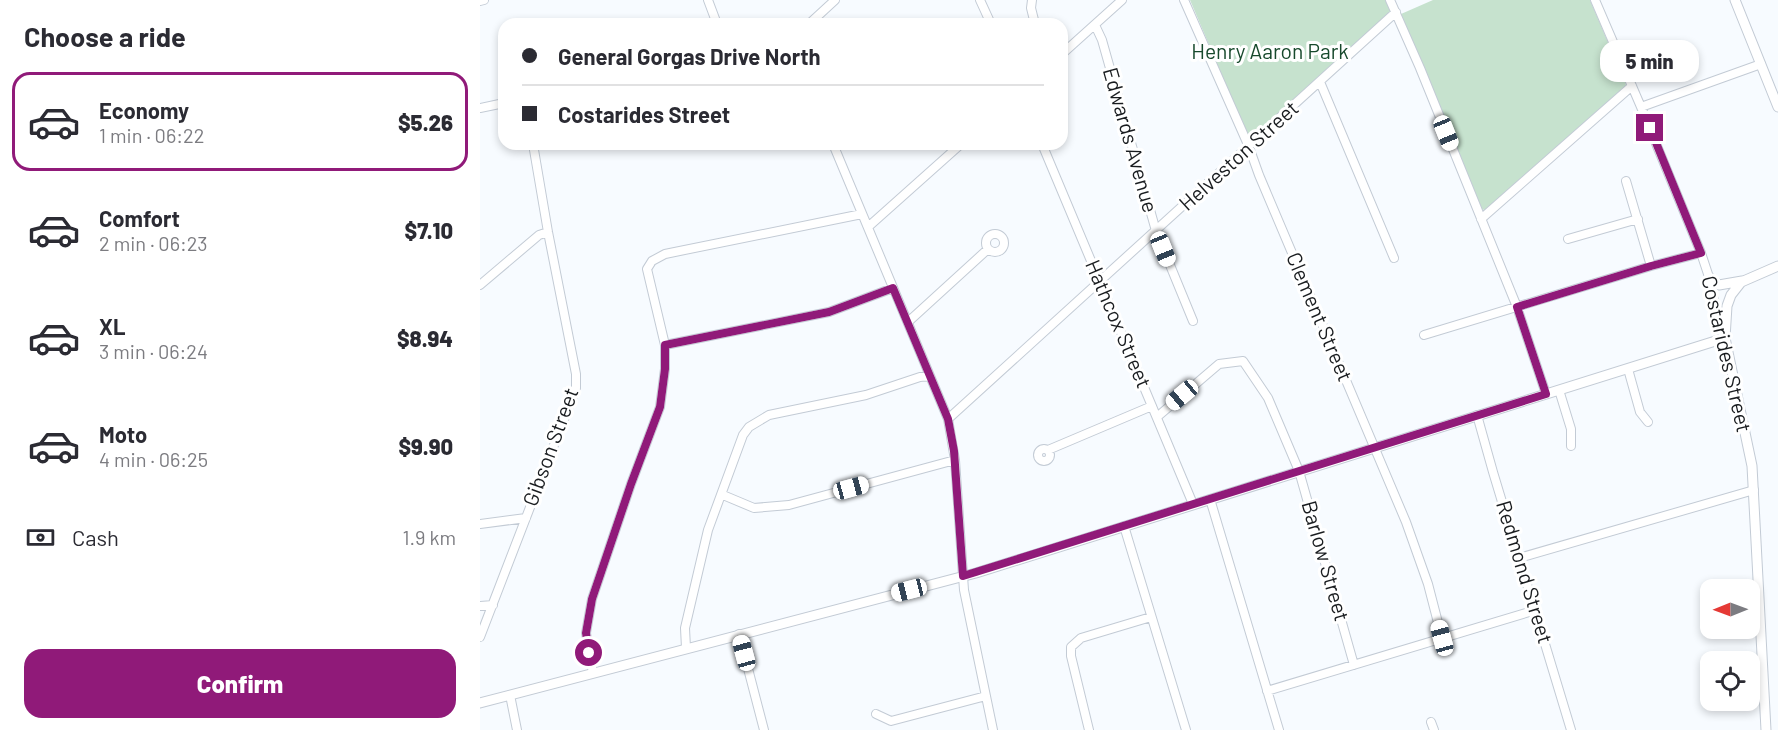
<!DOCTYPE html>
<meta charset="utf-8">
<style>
:root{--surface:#fff;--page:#f2f2f3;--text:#2b2b33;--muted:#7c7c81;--line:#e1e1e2;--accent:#901a79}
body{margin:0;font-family:Barlow,sans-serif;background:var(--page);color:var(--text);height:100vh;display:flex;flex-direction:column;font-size:22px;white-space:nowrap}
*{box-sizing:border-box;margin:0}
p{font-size:20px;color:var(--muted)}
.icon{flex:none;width:33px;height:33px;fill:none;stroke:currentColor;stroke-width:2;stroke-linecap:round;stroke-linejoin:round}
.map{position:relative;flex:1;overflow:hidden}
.drawer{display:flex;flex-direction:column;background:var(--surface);width:480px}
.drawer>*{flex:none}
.top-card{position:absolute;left:18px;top:18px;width:570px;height:132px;border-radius:18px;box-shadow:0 3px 9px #0003;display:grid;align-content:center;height:132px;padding:0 24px;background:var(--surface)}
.needle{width:39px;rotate:269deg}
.fabs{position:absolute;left:1220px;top:579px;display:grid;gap:12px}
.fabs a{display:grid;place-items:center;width:60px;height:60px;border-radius:12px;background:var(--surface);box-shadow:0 3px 9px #0003;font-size:30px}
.end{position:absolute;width:27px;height:27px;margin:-14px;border:8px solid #901a79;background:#fff;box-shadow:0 0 0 3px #fff}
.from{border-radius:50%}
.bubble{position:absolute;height:42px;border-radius:18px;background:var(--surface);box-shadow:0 3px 9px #0003;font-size:20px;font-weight:800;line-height:42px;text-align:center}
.car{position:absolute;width:18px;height:36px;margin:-18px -9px;border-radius:8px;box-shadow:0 0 4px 2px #0007;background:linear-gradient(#fff 24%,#345 0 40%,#fff 0 76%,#345 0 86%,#fff 0)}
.top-card b{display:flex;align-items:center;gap:21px;height:57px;font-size:22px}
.top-card b+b{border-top:2px solid var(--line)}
.top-card i{width:15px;height:15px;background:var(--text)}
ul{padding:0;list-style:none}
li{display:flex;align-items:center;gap:18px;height:99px;margin:0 12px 9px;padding:0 12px;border:3px solid transparent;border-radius:18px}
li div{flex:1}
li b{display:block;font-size:22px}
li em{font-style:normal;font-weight:800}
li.selected{border-color:var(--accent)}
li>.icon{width:54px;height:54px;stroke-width:1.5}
h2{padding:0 24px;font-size:27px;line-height:72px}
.pay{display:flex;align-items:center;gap:15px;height:66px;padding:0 24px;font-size:22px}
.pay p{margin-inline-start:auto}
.cta{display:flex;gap:12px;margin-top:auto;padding:12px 24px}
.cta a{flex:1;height:69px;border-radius:18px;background:var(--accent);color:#fff;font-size:24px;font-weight:800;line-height:69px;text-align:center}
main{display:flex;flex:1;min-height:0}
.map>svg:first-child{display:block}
.green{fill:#c6e2ce}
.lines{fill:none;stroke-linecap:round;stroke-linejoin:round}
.minor-casing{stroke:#c3cbd5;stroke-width:10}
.tertiary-casing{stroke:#c3cbd5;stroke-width:11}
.minor{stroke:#fff;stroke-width:8}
.tertiary{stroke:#fff;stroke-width:9}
.route{stroke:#901a79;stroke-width:8}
.labels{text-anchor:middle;stroke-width:6;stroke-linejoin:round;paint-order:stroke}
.park-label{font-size:21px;fill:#17492c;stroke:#fff}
.street-label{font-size:21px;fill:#191c1f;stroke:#fff}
</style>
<main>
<section class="drawer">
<h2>Choose a ride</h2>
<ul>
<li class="selected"><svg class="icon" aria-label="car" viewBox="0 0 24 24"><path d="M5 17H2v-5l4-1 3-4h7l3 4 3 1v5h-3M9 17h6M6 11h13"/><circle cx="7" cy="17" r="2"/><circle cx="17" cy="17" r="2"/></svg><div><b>Economy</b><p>1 min · 06:22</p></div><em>$5.26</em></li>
<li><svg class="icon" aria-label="car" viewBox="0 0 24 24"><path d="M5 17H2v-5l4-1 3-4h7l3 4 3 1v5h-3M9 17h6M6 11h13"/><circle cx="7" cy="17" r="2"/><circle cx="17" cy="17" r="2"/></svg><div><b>Comfort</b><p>2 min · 06:23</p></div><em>$7.10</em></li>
<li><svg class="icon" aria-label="car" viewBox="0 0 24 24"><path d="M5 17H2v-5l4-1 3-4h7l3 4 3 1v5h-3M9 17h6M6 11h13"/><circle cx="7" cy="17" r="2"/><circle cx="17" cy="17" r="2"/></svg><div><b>XL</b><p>3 min · 06:24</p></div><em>$8.94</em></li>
<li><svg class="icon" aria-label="car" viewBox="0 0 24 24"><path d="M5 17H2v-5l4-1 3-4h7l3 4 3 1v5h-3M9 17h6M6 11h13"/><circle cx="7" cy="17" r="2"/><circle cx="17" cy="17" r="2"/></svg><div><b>Moto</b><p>4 min · 06:25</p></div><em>$9.90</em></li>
</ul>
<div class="pay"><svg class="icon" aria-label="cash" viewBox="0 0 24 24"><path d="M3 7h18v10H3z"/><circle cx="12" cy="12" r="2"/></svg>Cash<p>1.9 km</p></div>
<div class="cta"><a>Confirm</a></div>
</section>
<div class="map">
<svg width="1298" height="730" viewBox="0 0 1298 730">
<rect width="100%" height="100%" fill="#f7fbff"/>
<path class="green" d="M710,0H907L912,12L770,141Z
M953,0H1110L1146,84L1145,87L1006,211L1002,209L921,14Z"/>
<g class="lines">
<defs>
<path id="minor" d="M228,0L237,24
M500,0L511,24
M552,0L551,8L555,24
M704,0L769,147L779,175L926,522L948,584L962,638
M910,0L940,68L1037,307L1066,394
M1115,0L1161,107L1221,253L1229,277L1240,328L1245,338
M0,1L4,0
M408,23V24
M329,24L355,0
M615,25L622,40L676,231L713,321
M582,54L642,0
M840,82L914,258
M1161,107L1281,64
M0,108L24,103
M353,144L468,419L475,460L484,590L513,730
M562,144L713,504
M1146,181L1171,266
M1001,219L1152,86
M388,227L481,144
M506 243a9 9 0 1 1 18 0a9 9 0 1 1-18 0Z
M1088,239L1158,219
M0,285L59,235L68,232
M428,322L508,249
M944,335L1171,266L1221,253
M185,345L349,312L413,288
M1148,369L1160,412L1168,422
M1079,390L1091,429V446
M997,415L1013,472L1091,730
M677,417L739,364L763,361L788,398L819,471L874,665
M468,419L916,12
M558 455a6 6 0 1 1 12 0a6 6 0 1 1-12 0Z
M568,450L672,406
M243,495L274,508L309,505L475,460
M730,499L799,730
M0,524L46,518
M644,526L706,730
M1039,558L1274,490
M0,606L13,605
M259,634L284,730
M0,637L96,388V374L68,232L53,144
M206,648L205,628L228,530L263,435L269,427L289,415L386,395L440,377L450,376
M113,673L106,633L112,599L151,484L180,407L185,369V345L167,269L172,261L185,254L382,214
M787,691L1056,610
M30,695L37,730
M396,714L411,721L506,696
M951,722L954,730
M609,730L591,656V647L601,638L671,617"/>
<path id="tertiary" d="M1255,0L1298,107
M1229,277L1239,285L1262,281
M1262,281L1251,295L1247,306L1245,338L1272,466L1286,730
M1259,283L1298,266
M0,703L496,573L1245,338"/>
</defs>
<use href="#minor" class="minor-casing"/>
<use href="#tertiary" class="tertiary-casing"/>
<use href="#minor" class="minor"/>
<use href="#tertiary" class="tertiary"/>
</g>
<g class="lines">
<path class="route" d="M109,653L106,633L112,599L151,484L180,407L185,369V345L349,312L413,288L468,419L474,451L483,576L1066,394L1037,307L1171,266L1221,253L1170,128"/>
</g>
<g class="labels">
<g class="park-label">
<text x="790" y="59">Henry Aaron Park</text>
</g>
<g class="street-label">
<text transform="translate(650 140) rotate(74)" y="7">Edwards Avenue</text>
<text transform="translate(759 156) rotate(-42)" y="7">Helveston Street</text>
<text transform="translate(839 317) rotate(67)" y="7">Clement Street</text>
<text transform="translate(638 324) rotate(67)" y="7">Hathcox Street</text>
<text transform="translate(1246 354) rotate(77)" y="7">Costarides Street</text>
<text transform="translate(71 447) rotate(-70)" y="7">Gibson Street</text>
<text transform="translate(845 561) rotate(74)" y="7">Barlow Street</text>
<text transform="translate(1044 572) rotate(73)" y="7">Redmond Street</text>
</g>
</g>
</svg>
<div class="fabs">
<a><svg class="needle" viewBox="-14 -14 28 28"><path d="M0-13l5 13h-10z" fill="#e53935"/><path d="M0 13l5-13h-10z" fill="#7c7c81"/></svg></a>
<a><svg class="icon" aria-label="locate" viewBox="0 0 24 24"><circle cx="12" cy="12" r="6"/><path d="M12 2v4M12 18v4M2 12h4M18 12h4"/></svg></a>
</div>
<i class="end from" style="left:109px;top:653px"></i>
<i class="end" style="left:1170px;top:128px"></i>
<div class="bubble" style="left:1120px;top:40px;width:99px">5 min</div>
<i class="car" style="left:966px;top:133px;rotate:158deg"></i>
<i class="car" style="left:683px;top:249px;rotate:158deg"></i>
<i class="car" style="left:702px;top:395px;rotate:230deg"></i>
<i class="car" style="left:371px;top:488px;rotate:75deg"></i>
<i class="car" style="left:429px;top:590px;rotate:256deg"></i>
<i class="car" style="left:962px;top:638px;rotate:345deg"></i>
<i class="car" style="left:264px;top:653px;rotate:345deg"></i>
<div class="top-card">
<b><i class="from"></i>General Gorgas Drive North</b>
<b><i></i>Costarides Street</b>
</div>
</div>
</main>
